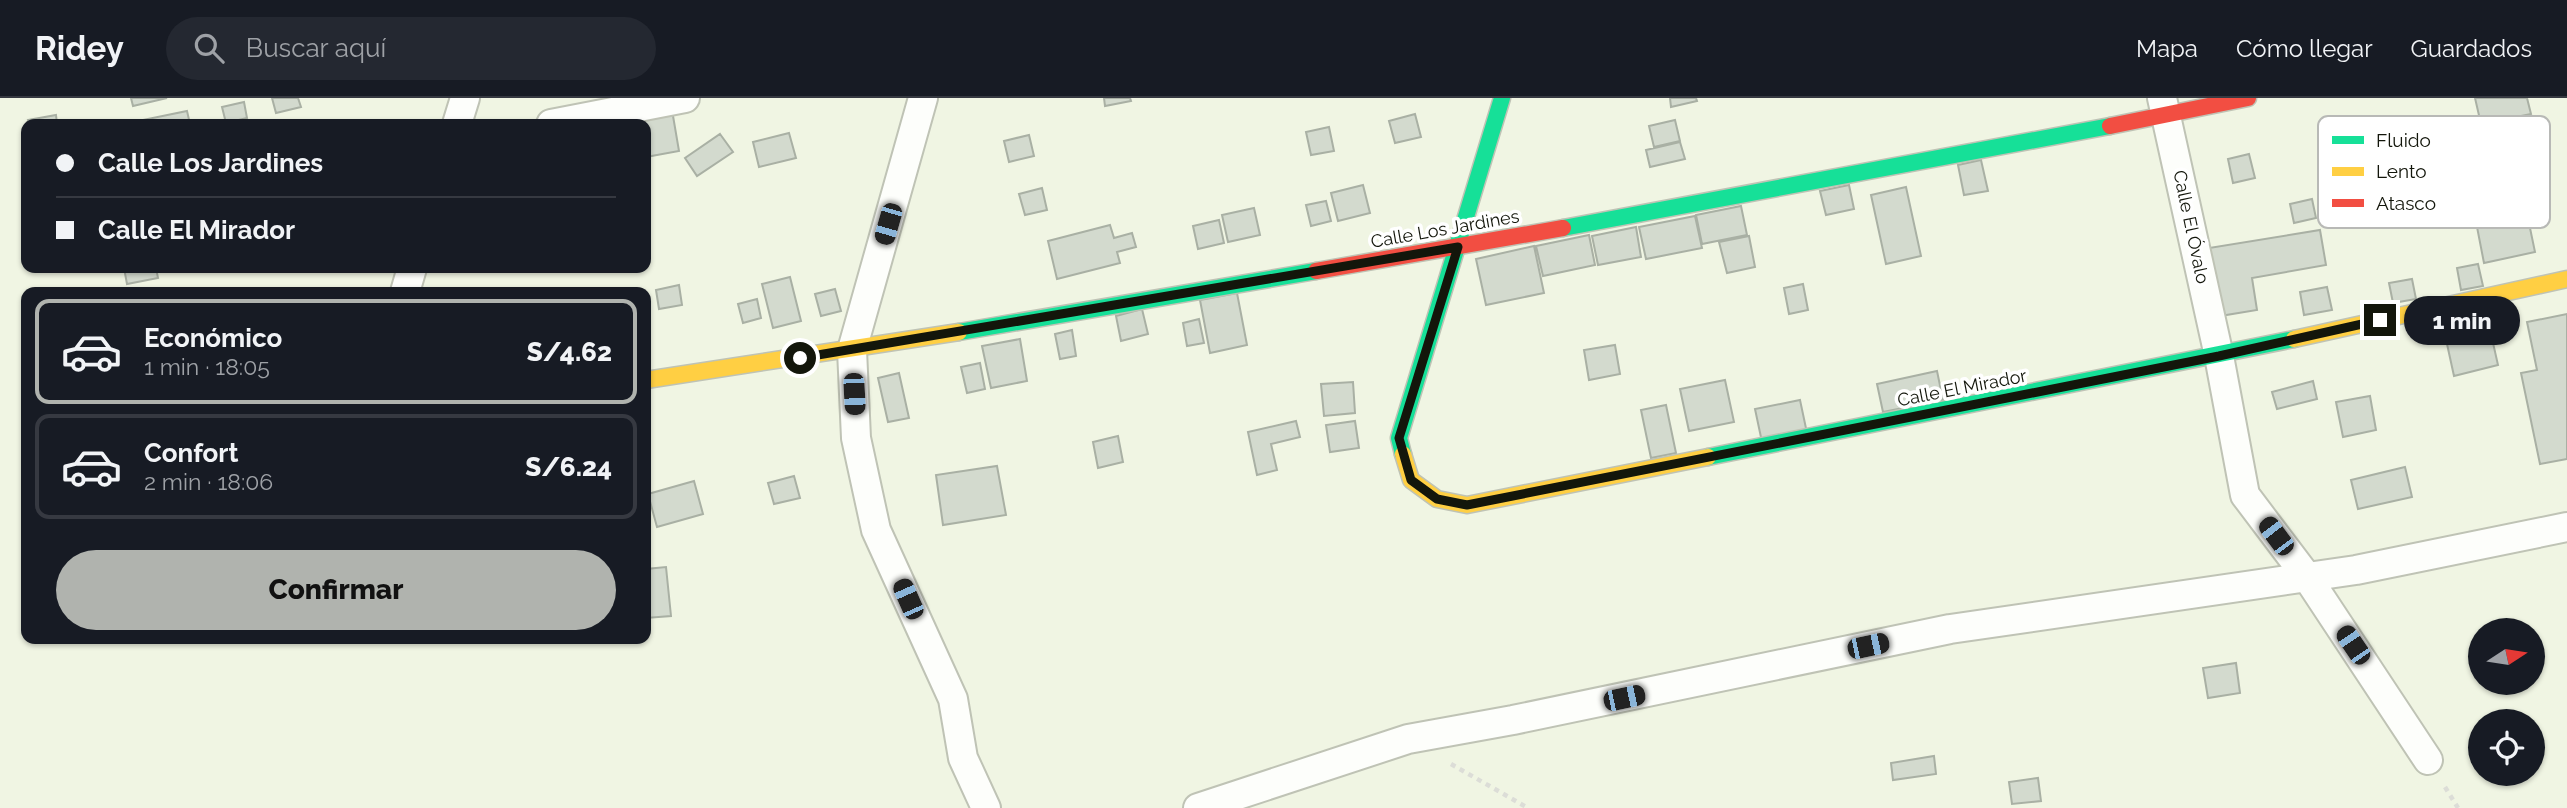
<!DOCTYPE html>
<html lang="es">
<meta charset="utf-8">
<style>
:root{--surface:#171b24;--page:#242831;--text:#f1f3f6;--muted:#9ea1a6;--line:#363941;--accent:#b0b3ae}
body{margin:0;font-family:Raleway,sans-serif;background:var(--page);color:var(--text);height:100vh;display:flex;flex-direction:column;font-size:26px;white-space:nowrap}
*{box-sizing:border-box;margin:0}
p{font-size:23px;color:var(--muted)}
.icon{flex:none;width:38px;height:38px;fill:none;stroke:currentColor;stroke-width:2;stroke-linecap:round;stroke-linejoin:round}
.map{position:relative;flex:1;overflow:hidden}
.side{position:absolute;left:21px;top:189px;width:630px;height:357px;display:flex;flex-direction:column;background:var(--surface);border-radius:14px;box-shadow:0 2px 5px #0004}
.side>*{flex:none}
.banner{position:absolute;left:21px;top:21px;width:630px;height:154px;border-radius:14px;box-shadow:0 2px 5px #0004;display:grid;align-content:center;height:154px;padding:0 35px;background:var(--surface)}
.needle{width:46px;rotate:78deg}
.buttons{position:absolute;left:2468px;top:520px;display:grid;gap:14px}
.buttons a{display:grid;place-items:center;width:77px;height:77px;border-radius:50%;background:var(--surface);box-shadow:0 2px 5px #0004;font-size:35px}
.end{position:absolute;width:32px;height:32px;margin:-16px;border:9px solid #13160b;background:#fff;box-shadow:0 0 0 4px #fff}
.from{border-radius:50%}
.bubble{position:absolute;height:49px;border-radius:24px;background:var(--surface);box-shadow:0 2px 5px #0004;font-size:23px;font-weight:800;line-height:49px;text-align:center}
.car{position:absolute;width:21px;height:42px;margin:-21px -10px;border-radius:9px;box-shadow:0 0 5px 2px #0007;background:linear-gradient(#222 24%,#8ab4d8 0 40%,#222 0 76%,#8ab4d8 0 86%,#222 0)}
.banner b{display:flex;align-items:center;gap:24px;height:66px;font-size:26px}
.banner b+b{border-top:2px solid var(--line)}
.banner i{width:18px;height:18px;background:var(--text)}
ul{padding:12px 0 0;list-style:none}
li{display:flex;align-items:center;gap:21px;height:105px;margin:0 14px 10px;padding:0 21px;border:4px solid var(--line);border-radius:14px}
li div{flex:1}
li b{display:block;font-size:26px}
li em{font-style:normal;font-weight:800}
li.active{border-color:var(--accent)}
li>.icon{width:63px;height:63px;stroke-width:1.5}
.primary-button{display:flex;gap:14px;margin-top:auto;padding:14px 35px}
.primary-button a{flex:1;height:80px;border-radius:42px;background:var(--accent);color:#111;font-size:28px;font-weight:800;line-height:80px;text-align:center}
header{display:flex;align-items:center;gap:42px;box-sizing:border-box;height:98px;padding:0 35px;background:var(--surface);border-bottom:2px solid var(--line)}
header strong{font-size:33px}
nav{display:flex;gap:38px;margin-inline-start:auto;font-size:24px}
.search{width:490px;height:63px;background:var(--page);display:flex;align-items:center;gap:18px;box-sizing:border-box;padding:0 24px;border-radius:38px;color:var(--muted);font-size:26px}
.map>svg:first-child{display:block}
.building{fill:#d3dace;stroke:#a9b0a4;stroke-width:2}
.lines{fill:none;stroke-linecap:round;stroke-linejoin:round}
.street-casing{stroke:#bfc3b5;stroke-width:32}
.fast-casing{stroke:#bfc3b5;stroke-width:19}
.slow-casing{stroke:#bfc3b5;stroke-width:19}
.jam-casing{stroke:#bfc3b5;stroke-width:19}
.path{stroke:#dcddd7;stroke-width:4.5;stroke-dasharray:5 5;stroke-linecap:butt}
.street{stroke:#fdfefb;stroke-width:28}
.fast{stroke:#16e098;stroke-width:16}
.slow{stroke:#ffcf43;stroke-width:16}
.jam{stroke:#f24e42;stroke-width:16}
.route{stroke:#13160b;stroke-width:9}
.labels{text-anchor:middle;stroke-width:7;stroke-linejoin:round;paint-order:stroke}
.street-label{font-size:18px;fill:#13160b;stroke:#fff}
.key{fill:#fff;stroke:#b8b9b6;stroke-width:2}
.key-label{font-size:19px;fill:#13160b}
</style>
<header>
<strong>Ridey</strong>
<div class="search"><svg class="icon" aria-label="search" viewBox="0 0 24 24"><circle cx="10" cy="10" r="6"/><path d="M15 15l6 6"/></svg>Buscar aquí</div>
<nav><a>Mapa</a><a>Cómo llegar</a><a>Guardados</a></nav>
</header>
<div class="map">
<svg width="2567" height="710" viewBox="0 0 2567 710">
<rect width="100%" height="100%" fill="#f0f5e3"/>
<path class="building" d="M131,0H167L133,8Z
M272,0H298L301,9L276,15Z
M1104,0H1130L1131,3L1105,8Z
M1670,0H1696L1697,3L1671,9Z
M2475,0H2527L2531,16L2481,26Z
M244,4L247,20L226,25L222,9Z
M672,12L679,53L646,59V26H619Z
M187,13L190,26H133V24Z
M1415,16L1421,39L1395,45L1389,23Z
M56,17L57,26H29L28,22Z
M1675,22L1680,43L1654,49L1649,28Z
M1329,29L1334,53L1311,57L1306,34Z
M789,35L796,60L759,69L753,44Z
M720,36L733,54L697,78L685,60Z
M1029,37L1034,58L1009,64L1004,43Z
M1680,44L1685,61L1650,69L1646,52Z
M2249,56L2255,80L2233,85L2228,61Z
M1981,62L1988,93L1964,97L1958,67Z
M1363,87L1370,115L1338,123L1331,95Z
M1849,87L1854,111L1826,117L1820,93Z
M1906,89L1921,158L1886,166L1871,97Z
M1042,90L1047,112L1025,117L1019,96Z
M2490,94L2494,112L2525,106L2535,154L2484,165L2471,98Z
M2312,101L2316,120L2294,125L2290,106Z
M1326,103L1331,123L1311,128L1306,107Z
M1741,108L1747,137L1702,146L1696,117Z
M1254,110L1260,137L1228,144L1222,117Z
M1695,118L1702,150L1646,161L1639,129Z
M1219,122L1224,145L1198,151L1193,128Z
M1110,127L1114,140L1132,135L1136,149L1117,154L1120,165L1057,181L1048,143Z
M1636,129L1641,159L1598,167L1592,138Z
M2320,132L2326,167L2252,180L2257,212L2220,218L2209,150Z
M1589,137L1595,167L1543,178L1536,148Z
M1749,138L1755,169L1727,175L1719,144Z
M1534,148L1544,195L1486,207L1476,161Z
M2478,166L2483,188L2461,192L2457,170Z
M124,170H156L158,180L127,186Z
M790,179L801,223L773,230L762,186Z
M2412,181L2416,201L2393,205L2389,185Z
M1803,186L1808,212L1789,216L1784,190Z
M679,187L682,207L659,211L656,192Z
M2327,189L2332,212L2304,217L2300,194Z
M835,191L841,213L821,218L815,196Z
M1237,195L1247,247L1210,255L1200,202Z
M757,201L761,220L743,225L738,206Z
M1142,211L1148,236L1121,243L1116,218Z
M2567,216V361L2540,366L2521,275L2537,272L2527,224Z
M1199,221L1204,245L1187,248L1183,225Z
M1072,232L1076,258L1060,261L1055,236Z
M2491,236L2498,267L2454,278L2447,246Z
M1020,241L1027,283L991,290L982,248Z
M1615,247L1620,276L1589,282L1584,252Z
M980,265L985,291L967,295L961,269Z
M1937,273L1943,302L1883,314L1877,286Z
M899,275L909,320L888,324L878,280Z
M1725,282L1734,324L1689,333L1680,291Z
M2313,283L2317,301L2277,311L2272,294Z
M1353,284L1355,315L1324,318L1321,286Z
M2370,298L2376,332L2343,339L2336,304Z
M1800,302L1807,335L1762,344L1755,311Z
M1666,307L1676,355L1651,360L1641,312Z
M1296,323L1300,339L1271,346L1277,372L1257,377L1248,334Z
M1355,323L1359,350L1330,354L1326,327Z
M1118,338L1123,364L1098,370L1093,344Z
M997,368L1006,417L943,427L936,377Z
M2405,369L2412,399L2358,411L2351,382Z
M794,378L800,400L774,406L768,385Z
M694,383L703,416L657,429L648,396Z
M666,469L671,518L646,520V471Z
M2236,565L2240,595L2208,600L2203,570Z
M1934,658L1936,676L1893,682L1891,665Z
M2038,680L2041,703L2012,706L2009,684Z"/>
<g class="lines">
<defs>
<path id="street" d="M923,0L852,252L856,340L876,432L953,601L963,660L986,710
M2162,0L2219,258L2245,397L2307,479L2428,662
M457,26L465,0
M551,26L685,0
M405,194L412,170
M1198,710L1408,641L1513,622L1950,531L2356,472L2567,429"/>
<path id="fast" d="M1563,130L2110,28
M959,234L1316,173
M1403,356L1399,340L1502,0
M1708,359L2294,241"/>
<path id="slow" d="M2294,241L2567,181
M646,282L959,234
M1403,356L1411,382L1437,401L1467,407L1708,359"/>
<path id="jam" d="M2110,28L2248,0
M1316,173L1563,130"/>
</defs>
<use href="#street" class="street-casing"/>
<use href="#fast" class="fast-casing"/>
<use href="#slow" class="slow-casing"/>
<use href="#jam" class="jam-casing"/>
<path class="path" d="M1451,666L1528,710
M2445,689L2458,710"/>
<use href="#street" class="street"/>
<use href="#fast" class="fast"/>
<use href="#slow" class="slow"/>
<use href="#jam" class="jam"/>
</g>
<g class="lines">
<path class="route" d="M800,260L1458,149L1399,340L1411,382L1437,401L1467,407L2219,258L2380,222"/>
</g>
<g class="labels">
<g class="street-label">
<text transform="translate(2191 129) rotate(78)" y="6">Calle El Óvalo</text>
<text transform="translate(1445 131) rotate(-10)" y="6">Calle Los Jardines</text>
<text transform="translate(1962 290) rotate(-11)" y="6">Calle El Mirador</text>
</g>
</g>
<rect x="2318" y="18" width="232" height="112" rx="10" class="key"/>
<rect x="2332" y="38" width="32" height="8" fill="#16e098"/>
<rect x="2332" y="69" width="32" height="9" fill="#ffcf43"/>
<rect x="2332" y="101" width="32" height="8" fill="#f24e42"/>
<g class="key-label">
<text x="2376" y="49">Fluido</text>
<text x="2376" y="80">Lento</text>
<text x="2376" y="112">Atasco</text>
</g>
</svg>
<div class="buttons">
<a><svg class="needle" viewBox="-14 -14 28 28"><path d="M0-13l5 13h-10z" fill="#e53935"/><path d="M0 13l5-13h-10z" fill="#9ea1a6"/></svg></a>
<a><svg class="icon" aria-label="locate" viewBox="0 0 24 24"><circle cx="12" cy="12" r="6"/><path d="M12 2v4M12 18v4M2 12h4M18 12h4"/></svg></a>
</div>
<i class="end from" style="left:800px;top:260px"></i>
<i class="end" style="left:2380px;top:222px"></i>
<div class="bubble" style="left:2404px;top:198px;width:116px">1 min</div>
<i class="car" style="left:888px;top:126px;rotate:196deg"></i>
<i class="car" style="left:854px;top:296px;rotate:177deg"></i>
<i class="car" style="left:2276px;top:438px;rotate:323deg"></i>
<i class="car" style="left:908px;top:501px;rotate:336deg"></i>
<i class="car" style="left:2353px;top:547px;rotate:326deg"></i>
<i class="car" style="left:1868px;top:548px;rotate:78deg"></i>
<i class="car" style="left:1624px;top:600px;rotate:78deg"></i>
<div class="banner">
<b><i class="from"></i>Calle Los Jardines</b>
<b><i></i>Calle El Mirador</b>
</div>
<section class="side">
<ul>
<li class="active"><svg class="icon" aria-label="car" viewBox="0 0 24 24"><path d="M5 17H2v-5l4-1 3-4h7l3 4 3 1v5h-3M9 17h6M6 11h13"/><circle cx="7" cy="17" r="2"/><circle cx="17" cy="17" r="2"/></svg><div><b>Económico</b><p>1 min · 18:05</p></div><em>S/4.62</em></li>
<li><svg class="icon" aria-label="car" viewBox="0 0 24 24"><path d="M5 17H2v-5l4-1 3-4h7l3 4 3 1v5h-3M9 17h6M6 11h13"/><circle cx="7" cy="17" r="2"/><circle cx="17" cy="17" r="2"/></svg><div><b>Confort</b><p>2 min · 18:06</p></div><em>S/6.24</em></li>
</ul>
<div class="primary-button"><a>Confirmar</a></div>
</section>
</div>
